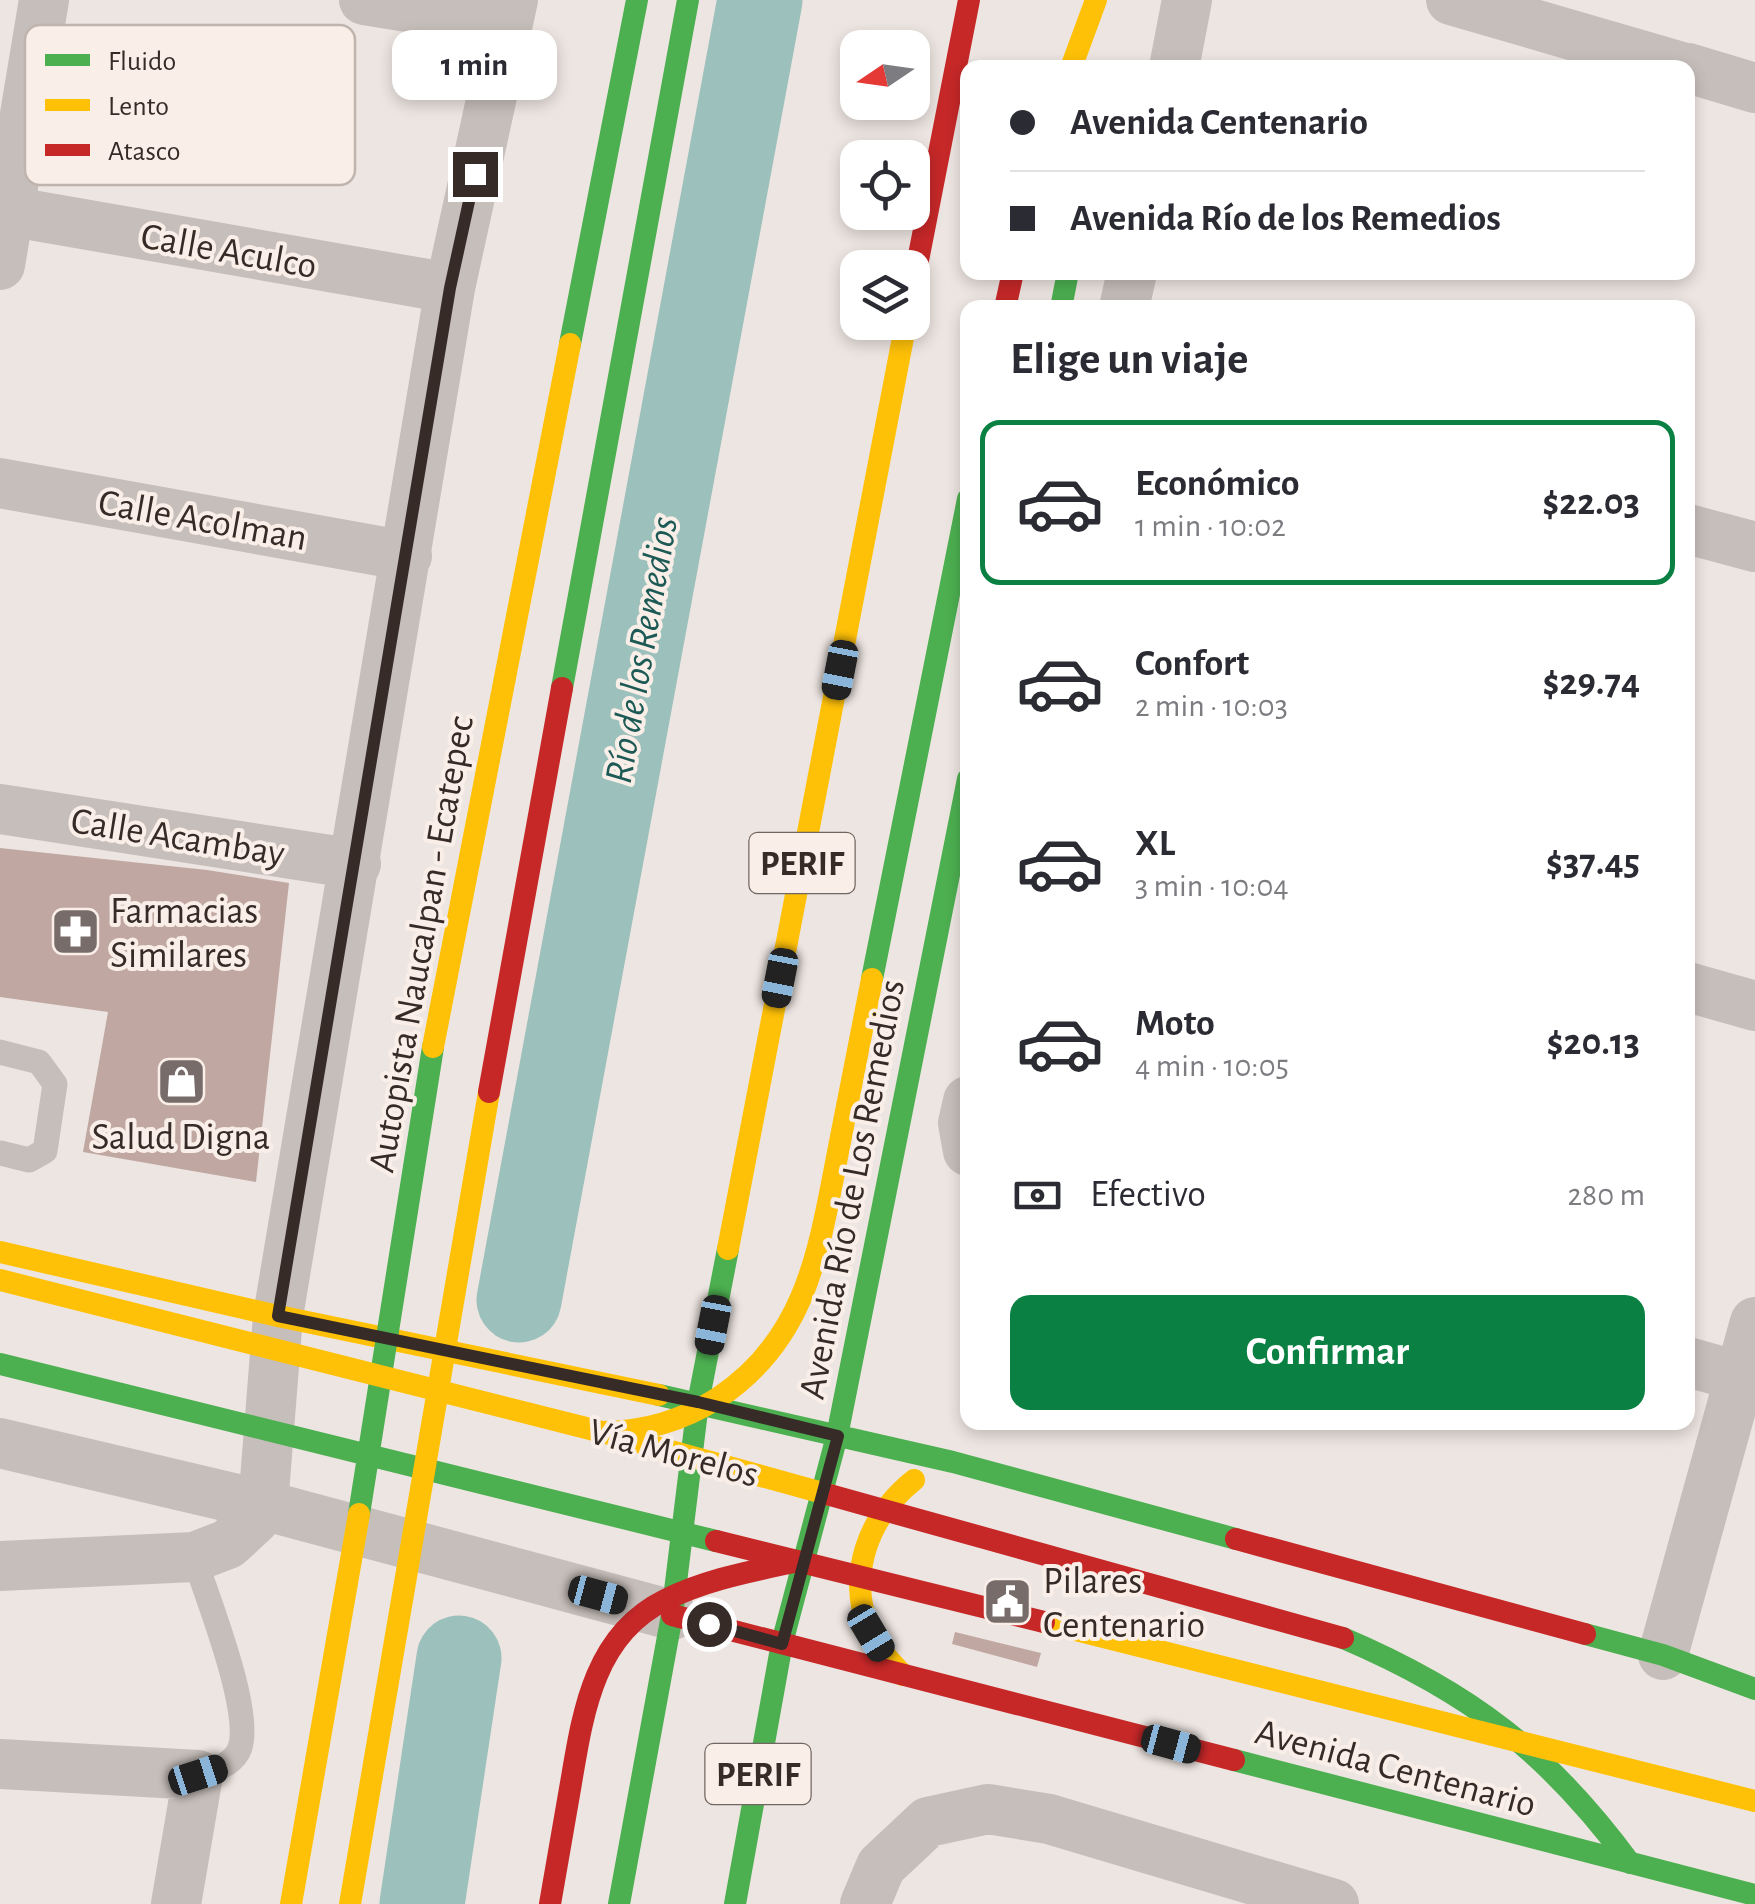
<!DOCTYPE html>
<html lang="es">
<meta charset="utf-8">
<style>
:root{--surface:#fff;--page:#f2f2f3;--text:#2b2b33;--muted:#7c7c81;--line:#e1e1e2;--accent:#0b8043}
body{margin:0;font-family:"Alegreya Sans",sans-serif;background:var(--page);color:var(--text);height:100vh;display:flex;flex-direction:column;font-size:38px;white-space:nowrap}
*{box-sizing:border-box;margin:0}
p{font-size:32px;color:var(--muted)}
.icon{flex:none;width:55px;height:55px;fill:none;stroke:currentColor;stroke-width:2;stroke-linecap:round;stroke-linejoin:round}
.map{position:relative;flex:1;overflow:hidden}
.details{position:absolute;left:960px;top:300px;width:735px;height:1130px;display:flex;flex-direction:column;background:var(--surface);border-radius:20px;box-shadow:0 5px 15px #0003}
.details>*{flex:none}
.guide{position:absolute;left:960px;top:60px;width:735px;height:220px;border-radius:20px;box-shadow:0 5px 15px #0003;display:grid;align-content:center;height:220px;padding:0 50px;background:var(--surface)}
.needle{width:65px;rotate:257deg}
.buttons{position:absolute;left:840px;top:30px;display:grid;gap:20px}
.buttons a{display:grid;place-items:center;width:90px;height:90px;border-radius:20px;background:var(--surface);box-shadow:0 5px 15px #0003;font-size:50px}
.end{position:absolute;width:45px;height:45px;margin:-22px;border:12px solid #372b28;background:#fff;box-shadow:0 0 0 5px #fff}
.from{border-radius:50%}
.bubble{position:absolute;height:70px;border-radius:20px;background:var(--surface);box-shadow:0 5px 15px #0003;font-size:32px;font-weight:700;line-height:70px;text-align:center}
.car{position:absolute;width:30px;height:60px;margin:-30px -15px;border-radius:12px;box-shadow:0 0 8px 2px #0007;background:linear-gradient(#222 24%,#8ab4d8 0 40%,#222 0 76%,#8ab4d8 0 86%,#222 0)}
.guide b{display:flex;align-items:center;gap:35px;height:95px;font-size:38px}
.guide b+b{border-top:2px solid var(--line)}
.guide i{width:25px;height:25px;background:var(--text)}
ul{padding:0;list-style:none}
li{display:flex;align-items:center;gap:30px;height:165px;margin:0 20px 15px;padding:0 30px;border:5px solid transparent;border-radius:20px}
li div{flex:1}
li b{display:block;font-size:38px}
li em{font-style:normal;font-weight:700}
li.selected{border-color:var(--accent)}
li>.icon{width:90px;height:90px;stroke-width:1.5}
h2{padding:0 50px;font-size:45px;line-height:120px}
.pay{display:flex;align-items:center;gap:25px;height:110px;padding:0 50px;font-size:38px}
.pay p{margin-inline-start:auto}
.action{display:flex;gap:20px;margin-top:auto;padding:20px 50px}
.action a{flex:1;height:115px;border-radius:20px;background:var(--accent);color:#fff;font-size:40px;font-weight:700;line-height:115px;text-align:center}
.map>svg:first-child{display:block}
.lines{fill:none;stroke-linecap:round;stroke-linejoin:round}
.river{stroke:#9cc0bb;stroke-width:85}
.building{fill:#c0a7a2}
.lane{stroke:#c6beba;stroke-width:25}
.street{stroke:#c6beba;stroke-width:50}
.fast{stroke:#4caf50;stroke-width:22}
.slow{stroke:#ffc107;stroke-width:22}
.jam{stroke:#c62828;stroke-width:22}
.fast-bridge{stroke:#4caf50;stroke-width:22}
.slow-bridge{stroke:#ffc107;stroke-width:22}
.jam-bridge{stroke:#c62828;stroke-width:22}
.route{stroke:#372b28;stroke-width:12}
.labels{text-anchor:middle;stroke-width:8;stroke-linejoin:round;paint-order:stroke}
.shield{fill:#faefe8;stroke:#726662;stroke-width:2.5}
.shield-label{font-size:35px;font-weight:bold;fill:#372b28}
.street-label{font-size:38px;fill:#372b28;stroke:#faefe8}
.poi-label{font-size:38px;fill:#372b28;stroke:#faefe8;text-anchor:start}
.water-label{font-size:40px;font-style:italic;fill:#1d5955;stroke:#faefe8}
.key{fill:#faefe8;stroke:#c0b4ae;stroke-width:2.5}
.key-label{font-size:28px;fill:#372b28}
</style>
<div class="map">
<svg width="1755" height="1904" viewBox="0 0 1755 1904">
<rect width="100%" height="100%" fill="#ede5e1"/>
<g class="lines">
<path class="river" d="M519,1300L760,0
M422,1904L459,1658"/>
</g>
<path class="building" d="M0,848L207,870L289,883L256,1182L83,1152L108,1012L0,997Z
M955,1632L1041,1653L1037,1667L952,1644Z"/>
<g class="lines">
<path class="lane" d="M0,1052L39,1062L55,1084L45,1151L29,1160L0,1153
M194,1557C206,1594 257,1721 238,1752C230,1766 212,1771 198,1775"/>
<path class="street" d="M364,0L508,23
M1451,0L1685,68
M1174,68L1187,0
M1688,68L1755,88
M8,211L450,288
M0,265L44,0
M1124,308L1132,272
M0,483L407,556
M1688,529L1755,547
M0,809L356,864
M1688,987L1755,1006
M968,1101L963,1123L968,1151
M1688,1362L1755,1381
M0,1443L263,1505L672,1615
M0,1566L194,1557L228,1544L254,1520L263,1505L278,1316L450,288L513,0
M1663,1655L1755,1322
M0,1764L198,1775L176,1904
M865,1904L881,1866L928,1822L988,1809L1049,1819L1334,1904"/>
<path class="fast" d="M1061,308L1068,272
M872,979L968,499
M659,1395L953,1462L1236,1539
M1585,1634L1663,1655L1755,1689
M1343,1638C1470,1692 1548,1752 1630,1863
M1234,1760L1755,1895
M619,1904L672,1615L698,1403L728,1249
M735,1904L782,1643L837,1436L968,779"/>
<path class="slow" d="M1071,68L1096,0
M728,1249L906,322
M0,1252L278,1316L659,1395
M903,1675C891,1662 877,1649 870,1632C846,1575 868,1517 914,1480"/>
<path class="jam" d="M912,291L969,0
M1005,308L1013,272
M1236,1539L1585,1634
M672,1615L1234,1760"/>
<path class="fast-bridge" d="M570,344L637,0
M562,688L688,0
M0,1364L716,1541
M359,1514L433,1047"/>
<path class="slow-bridge" d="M433,1047L570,344
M0,1280L602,1432L830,1495
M602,1432C644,1432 682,1421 718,1398C807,1339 819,1250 838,1152C849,1094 861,1037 872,979
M1044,1622L1755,1801
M291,1904L359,1514
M350,1904L489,1092"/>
<path class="jam-bridge" d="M489,1092L562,688
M830,1495L1343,1638
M716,1541L1044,1622
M550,1904C557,1864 564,1823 571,1783C583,1712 594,1635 665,1600C707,1579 753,1571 798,1561"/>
</g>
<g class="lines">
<path class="route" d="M475,174L450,288L278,1316L698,1402L838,1436L782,1644L709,1624"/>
</g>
<defs>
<symbol id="pharmacy-square" viewBox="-11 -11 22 22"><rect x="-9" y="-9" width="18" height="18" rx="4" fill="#776c69" stroke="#faefe8"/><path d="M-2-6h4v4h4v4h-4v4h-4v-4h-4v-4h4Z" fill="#fff"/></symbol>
<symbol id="shop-square" viewBox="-11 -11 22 22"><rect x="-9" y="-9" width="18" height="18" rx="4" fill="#776c69" stroke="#faefe8"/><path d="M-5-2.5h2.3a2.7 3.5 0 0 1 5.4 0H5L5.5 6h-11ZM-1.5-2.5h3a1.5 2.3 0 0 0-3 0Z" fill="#fff"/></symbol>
<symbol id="civic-square" viewBox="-11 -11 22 22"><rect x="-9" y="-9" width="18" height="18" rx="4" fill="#776c69" stroke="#faefe8"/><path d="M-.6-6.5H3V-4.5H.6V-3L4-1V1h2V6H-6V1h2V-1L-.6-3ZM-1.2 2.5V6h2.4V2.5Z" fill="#fff"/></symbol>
</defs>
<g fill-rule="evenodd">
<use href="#pharmacy-square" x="48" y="904" width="55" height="55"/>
<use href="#shop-square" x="154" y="1054" width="55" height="55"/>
<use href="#civic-square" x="980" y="1574" width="55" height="55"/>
</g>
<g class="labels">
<g class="shield">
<rect x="749.5" y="833" width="105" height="60" rx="8"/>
<rect x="705.5" y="1744" width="105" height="60" rx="8"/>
</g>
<g class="shield-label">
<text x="802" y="875">PERIF</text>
<text x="758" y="1786">PERIF</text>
</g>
<g class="street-label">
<text transform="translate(229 250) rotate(10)" y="13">Calle Aculco</text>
<text transform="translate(203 519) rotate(10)" y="13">Calle Acolman</text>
<text transform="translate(178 836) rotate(9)" y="13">Calle Acambay</text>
<text transform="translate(420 944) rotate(-80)" y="13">Autopista Naucalpan - Ecatepec</text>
<text transform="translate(851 1189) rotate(-79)" y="13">Avenida Río de Los Remedios</text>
<text transform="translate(674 1452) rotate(15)" y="13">Vía Morelos</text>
<text transform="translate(1396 1767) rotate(15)" y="13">Avenida Centenario</text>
</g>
<g class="poi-label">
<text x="110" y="923">Farmacias<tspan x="110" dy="44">Similares</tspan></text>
<text x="181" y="1149" text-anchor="middle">Salud Digna</text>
<text x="1043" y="1593">Pilares<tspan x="1043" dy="44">Centenario</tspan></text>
</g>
<g class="water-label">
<text transform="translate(640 650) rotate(-80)" y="14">Río de los Remedios</text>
</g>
</g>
<rect x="25" y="25" width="330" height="160" rx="15" class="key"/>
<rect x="45" y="54" width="45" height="12" fill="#4caf50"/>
<rect x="45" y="99" width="45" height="12" fill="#ffc107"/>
<rect x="45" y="144" width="45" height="12" fill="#c62828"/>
<g class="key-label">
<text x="108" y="70">Fluido</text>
<text x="108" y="115">Lento</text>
<text x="108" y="160">Atasco</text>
</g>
</svg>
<div class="buttons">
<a><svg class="needle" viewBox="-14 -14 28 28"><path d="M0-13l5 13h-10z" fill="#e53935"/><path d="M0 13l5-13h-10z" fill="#7c7c81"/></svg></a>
<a><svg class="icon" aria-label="locate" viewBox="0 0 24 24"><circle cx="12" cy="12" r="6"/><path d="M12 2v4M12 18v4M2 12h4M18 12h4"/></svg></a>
<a><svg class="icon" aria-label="layers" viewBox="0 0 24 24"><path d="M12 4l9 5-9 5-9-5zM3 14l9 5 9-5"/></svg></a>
</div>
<i class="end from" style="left:709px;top:1624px"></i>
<i class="end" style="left:475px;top:174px"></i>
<div class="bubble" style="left:392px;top:30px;width:165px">1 min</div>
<i class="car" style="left:840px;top:670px;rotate:191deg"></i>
<i class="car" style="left:780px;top:978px;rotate:191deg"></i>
<i class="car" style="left:713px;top:1325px;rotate:191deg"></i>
<i class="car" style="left:598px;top:1595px;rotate:105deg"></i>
<i class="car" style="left:871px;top:1633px;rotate:149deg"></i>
<i class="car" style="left:1171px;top:1744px;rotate:105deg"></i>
<i class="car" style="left:198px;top:1775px;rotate:72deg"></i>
<div class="guide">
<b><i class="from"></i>Avenida Centenario</b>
<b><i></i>Avenida Río de los Remedios</b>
</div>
<section class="details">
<h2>Elige un viaje</h2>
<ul>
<li class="selected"><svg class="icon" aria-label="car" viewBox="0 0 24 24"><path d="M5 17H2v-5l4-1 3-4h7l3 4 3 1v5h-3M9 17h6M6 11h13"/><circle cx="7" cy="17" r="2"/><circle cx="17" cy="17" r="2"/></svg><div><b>Económico</b><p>1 min · 10:02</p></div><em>$22.03</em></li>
<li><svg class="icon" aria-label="car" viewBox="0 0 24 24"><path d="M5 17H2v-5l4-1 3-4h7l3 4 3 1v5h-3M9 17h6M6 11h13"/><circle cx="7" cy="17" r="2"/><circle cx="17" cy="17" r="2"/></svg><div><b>Confort</b><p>2 min · 10:03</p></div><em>$29.74</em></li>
<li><svg class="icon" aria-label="car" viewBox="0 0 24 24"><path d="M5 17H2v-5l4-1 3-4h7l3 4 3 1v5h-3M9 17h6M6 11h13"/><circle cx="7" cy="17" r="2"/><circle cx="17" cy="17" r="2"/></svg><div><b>XL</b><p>3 min · 10:04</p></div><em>$37.45</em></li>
<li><svg class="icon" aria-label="car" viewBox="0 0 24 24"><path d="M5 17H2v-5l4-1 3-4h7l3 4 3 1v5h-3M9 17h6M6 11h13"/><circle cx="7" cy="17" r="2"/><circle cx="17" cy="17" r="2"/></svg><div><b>Moto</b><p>4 min · 10:05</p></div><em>$20.13</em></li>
</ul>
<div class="pay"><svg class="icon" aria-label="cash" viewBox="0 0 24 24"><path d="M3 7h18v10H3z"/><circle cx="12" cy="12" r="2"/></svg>Efectivo<p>280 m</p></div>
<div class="action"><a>Confirmar</a></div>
</section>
</div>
